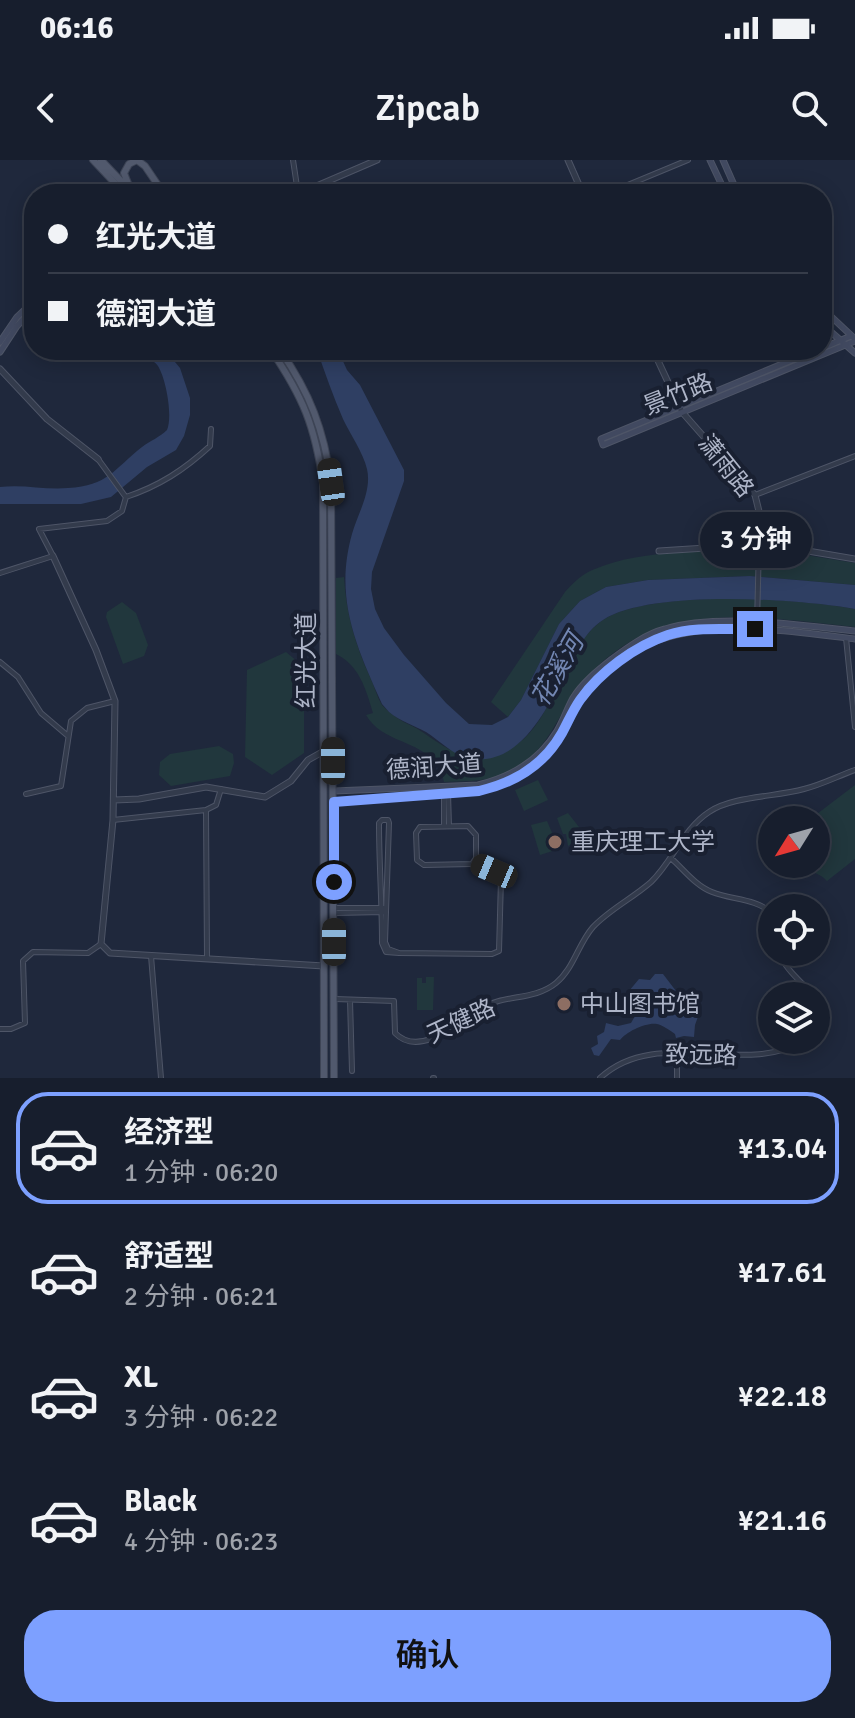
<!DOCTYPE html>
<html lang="zh">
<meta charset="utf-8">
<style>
:root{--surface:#171e2d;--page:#242b39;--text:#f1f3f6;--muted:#9ea2aa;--line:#363c49;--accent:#7da0ff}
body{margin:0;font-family:Signika,"Noto Sans SC",sans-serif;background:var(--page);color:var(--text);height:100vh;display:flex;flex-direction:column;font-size:30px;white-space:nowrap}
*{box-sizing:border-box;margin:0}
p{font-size:26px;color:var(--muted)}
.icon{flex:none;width:44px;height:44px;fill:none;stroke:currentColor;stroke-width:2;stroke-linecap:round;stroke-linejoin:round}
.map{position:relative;height:918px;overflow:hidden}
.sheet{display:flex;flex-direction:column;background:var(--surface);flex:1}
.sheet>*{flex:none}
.banner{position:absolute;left:24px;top:24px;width:808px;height:176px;border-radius:32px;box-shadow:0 4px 20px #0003,0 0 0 2px var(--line);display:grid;align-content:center;height:176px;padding:0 24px;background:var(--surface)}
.needle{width:52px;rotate:233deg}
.tools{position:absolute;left:758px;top:646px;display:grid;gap:16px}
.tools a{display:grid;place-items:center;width:72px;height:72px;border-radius:50%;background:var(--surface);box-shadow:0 4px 20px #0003,0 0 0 2px var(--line);font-size:40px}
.end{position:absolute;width:36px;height:36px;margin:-18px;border:10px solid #7da0ff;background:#111;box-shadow:0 0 0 4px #111}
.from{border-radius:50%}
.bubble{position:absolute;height:56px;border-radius:28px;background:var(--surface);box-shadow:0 4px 20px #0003,0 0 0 2px var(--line);font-size:26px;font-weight:600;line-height:56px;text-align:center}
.car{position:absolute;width:24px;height:48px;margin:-24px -12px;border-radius:10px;box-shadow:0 0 6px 2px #0007;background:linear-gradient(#222 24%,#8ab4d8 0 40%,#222 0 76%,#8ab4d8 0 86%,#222 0)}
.banner b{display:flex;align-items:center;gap:28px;height:76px;font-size:30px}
.banner b+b{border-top:2px solid var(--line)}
.banner i{width:20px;height:20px;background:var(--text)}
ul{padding:14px 0 0;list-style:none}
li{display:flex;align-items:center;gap:24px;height:112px;margin:0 16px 12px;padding:0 8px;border:4px solid transparent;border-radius:32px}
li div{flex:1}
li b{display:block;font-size:30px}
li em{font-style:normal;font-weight:600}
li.on{border-color:var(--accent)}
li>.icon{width:72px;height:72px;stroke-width:1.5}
.primary-button{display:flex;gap:16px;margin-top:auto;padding:16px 24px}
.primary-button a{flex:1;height:92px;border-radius:32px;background:var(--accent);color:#111;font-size:32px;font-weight:600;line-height:92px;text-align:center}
.status{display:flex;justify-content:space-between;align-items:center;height:56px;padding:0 40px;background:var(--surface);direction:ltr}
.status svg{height:22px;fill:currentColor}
header{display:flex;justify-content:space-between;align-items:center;height:104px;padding:0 24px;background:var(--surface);font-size:36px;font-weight:600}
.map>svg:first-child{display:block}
.green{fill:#21373d}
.water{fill:#2f3f63}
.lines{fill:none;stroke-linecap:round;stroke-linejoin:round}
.minor-casing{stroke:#4e5567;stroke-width:6}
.tertiary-casing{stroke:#4e5567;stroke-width:7}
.secondary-casing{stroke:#4e5567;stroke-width:7}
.primary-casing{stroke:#3d4455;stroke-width:8}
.minor{stroke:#333b4c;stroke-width:4}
.tertiary{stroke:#333b4c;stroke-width:5}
.secondary{stroke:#414960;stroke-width:5}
.primary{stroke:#51596d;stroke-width:6}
.route{stroke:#7da0ff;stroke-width:10}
.education-dot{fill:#8d6e63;stroke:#192031;stroke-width:3}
.labels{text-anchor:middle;stroke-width:8;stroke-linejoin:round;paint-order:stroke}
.street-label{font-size:24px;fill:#aeb5c8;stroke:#192031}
.poi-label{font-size:24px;fill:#aeb5c8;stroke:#192031;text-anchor:start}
.water-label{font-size:26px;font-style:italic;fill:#7387b3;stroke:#192031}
</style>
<div class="status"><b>06:16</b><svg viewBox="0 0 49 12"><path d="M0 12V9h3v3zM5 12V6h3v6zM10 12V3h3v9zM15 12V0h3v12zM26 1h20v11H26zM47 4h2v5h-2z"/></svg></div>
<header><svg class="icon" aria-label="back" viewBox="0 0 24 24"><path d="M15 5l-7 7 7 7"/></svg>Zipcab<svg class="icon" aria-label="search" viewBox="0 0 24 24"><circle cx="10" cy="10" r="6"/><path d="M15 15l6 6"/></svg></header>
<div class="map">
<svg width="855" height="918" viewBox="0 0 855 918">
<rect width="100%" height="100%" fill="#1f283c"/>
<path class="green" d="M769,389L855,403V425L750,416L648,420L606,427L580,441L559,464L521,540L508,557L491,542L565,432C574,422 583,413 595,409C644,388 716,392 769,389Z
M344,417C346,453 355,484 370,517C374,525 377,537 382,545C390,554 401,561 412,566C426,573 439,585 453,591C460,594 470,593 477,594C556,601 552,487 608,457C660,430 797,438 855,449V467C783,460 694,443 628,483C607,496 584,516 571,538C551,571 539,602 499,616C482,622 462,621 444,622C435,578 385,588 366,555L373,553C366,529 359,505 336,494V418Z
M122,442L136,453L148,485L144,496L123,504L106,457L107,452Z
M286,492L304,507V593L272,615L245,597L247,510Z
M219,586L233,594L234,603L230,616L171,626L159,615L160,602L170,594Z
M538,620L548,640L524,651L515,630Z
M855,625V699L827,721C820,713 809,712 800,704H816V660H809Z
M568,653L586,676L568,686L566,674H563L557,658Z
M547,661L559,689L540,695L531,665Z
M426,817H434L433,850H417V818H422V823H426Z"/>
<path class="water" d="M137,190H165L180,208L190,238V255L184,276L176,290L147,307L111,337L81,344H0V327C23,324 45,330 68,328C108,326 114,309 142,287C150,281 160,277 167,270C173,256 166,219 158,206C153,199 143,196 137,190Z
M317,190H338L347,210L360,225L404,310V321L372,412L371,429L375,449L384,468L404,495L446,543L469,564L492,565L508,557L521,540L559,464L580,441L606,427L648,420L750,416L855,425V449C799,439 651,429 603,460C583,473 576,494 565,514C546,550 519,609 467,598C452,594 439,580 426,572C413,565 400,561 389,552L382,544C356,486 334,438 352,374C358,353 372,331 367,309C363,292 350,274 343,259C333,236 325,213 317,190Z
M655,814H663L689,848L692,847L699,854L695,865L694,877L684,876L676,878L675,874C671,871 662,865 657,864C646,862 626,872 620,880L611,879L599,896L594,895L591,888L598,884L597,876L604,872L606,863L618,866L631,863L635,856L626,843L629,831L639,819L650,820Z"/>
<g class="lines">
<defs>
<path id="minor" d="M293,0L298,33
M606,34L688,0
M98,299L125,336
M755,335L855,296
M0,413L53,396L39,369L107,361L122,351L126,337C159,326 184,310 210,286L211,269
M757,462L759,385
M846,478L855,567
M0,502L18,517L41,553L68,576
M448,633L449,666
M26,634L61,626L71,561L87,548L115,541
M444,634V666
M206,650L216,645L221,629
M113,660L206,650L207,799
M382,660H388L389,663L385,782L388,789L399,793L386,792L382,783C382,742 379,703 379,663Z
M468,666L476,675V698L472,704L424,705L417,700L416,673L420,667Z
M672,699C684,710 696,726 712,732C732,740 755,738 772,753
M334,748H384
M334,753L384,752
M780,792C782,807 804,824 814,836
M399,793L492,794L499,791L501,719L494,711L474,703
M151,796L161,918
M335,839L394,841L395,873C420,899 461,861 482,848C504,834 534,841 556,823C574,808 578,784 593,767C610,749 633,738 651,722C673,701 683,669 709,652C732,636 776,637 804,629C821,625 838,616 855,610
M350,840L352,911
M816,840L820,851L816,869
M0,869H11L25,863L23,801L33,792L88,793L101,784
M433,918H434
M600,918C657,865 743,918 806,880
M677,918V894"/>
<path id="tertiary" d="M568,0L583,34
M298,34L377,0
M653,190L682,252L755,335L767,384
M0,209L47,259L98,299
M659,391L767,384L855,399
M53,396L96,490L115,541L113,660L101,784L110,793L324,806
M114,640L139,639L206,627L265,637L291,621L308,600L324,591"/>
<path id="secondary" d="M710,0L726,34
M723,0L738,34
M822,148L855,179
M822,164L855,193
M822,170L825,178L822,186
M0,182L17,157L34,141
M822,188L851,176
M816,190L601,279L603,285L855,181
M0,192L17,166L34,148
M334,631L478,625C511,617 539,601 557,571C563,561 567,549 573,538C582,523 598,510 612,499C628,487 646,474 665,469C717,453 801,465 855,471
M334,642L479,631C514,623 543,606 562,574C568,563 572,552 579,541C641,447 760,467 855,479"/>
<path id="primary" d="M93,0L125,34
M101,0L123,23
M131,31L124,13L129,4L137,0L145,6L164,34
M271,190C303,237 315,266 323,323L324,918
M280,190C310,233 324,270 331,322L334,918"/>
</defs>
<use href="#minor" class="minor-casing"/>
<use href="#tertiary" class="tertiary-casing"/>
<use href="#secondary" class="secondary-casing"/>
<use href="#primary" class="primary-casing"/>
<use href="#minor" class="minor"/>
<use href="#tertiary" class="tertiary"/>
<use href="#secondary" class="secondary"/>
<use href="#primary" class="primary"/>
</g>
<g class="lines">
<path class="route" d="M334,722V642L479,631C514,623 544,605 562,573C568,562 573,550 580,540C600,512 635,486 668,475C695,466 727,470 755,469"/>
</g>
<g class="education-dot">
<circle cx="555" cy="682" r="8"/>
<circle cx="564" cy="844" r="8"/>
</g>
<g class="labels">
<g class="street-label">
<text transform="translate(678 234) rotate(-22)" y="8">景竹路</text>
<text transform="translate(726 306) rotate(51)" y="8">潇雨路</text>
<text transform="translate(306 500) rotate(-90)" y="8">红光大道</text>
<text transform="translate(434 607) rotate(-4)" y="8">德润大道</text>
<text transform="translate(461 861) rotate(-25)" y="8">天健路</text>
<text transform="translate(701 895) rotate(1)" y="8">致远路</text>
</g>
<g class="poi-label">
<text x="571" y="690">重庆理工大学</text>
<text x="580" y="852">中山图书馆</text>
</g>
<g class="water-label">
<text transform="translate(557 510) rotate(-60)" y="9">花溪河</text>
</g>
</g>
</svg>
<div class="tools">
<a><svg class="needle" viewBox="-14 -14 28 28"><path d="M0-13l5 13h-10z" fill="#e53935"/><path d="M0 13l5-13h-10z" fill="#9ea2aa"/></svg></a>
<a><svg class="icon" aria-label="locate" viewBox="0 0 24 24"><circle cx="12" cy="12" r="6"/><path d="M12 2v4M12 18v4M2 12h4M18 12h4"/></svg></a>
<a><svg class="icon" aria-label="layers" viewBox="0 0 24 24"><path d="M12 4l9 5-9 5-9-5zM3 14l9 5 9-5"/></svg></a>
</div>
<i class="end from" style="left:334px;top:722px"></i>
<i class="end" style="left:755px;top:469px"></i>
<div class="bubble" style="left:700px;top:352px;width:112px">3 分钟</div>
<i class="car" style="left:331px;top:322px;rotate:352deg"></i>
<i class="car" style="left:333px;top:601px;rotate:0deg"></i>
<i class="car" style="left:494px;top:711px;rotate:293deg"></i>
<i class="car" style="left:334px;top:782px;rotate:0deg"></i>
<div class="banner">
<b><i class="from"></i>红光大道</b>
<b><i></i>德润大道</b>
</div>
</div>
<section class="sheet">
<ul>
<li class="on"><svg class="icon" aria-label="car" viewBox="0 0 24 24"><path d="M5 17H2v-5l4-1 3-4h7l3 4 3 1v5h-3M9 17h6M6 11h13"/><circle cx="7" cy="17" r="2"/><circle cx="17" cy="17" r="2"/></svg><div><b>经济型</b><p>1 分钟 · 06:20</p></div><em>¥13.04</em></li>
<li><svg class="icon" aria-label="car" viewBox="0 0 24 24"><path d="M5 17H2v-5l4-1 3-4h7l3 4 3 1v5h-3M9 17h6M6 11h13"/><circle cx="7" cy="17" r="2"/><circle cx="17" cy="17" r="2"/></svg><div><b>舒适型</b><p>2 分钟 · 06:21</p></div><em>¥17.61</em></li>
<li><svg class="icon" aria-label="car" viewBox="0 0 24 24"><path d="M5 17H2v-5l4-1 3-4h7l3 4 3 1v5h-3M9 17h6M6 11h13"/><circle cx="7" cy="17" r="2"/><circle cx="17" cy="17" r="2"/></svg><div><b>XL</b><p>3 分钟 · 06:22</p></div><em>¥22.18</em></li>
<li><svg class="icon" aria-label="car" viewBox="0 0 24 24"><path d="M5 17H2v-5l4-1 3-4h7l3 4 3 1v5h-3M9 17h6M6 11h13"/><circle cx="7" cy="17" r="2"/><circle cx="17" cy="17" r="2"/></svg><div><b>Black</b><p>4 分钟 · 06:23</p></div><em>¥21.16</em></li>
</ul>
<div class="primary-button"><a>确认</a></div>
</section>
